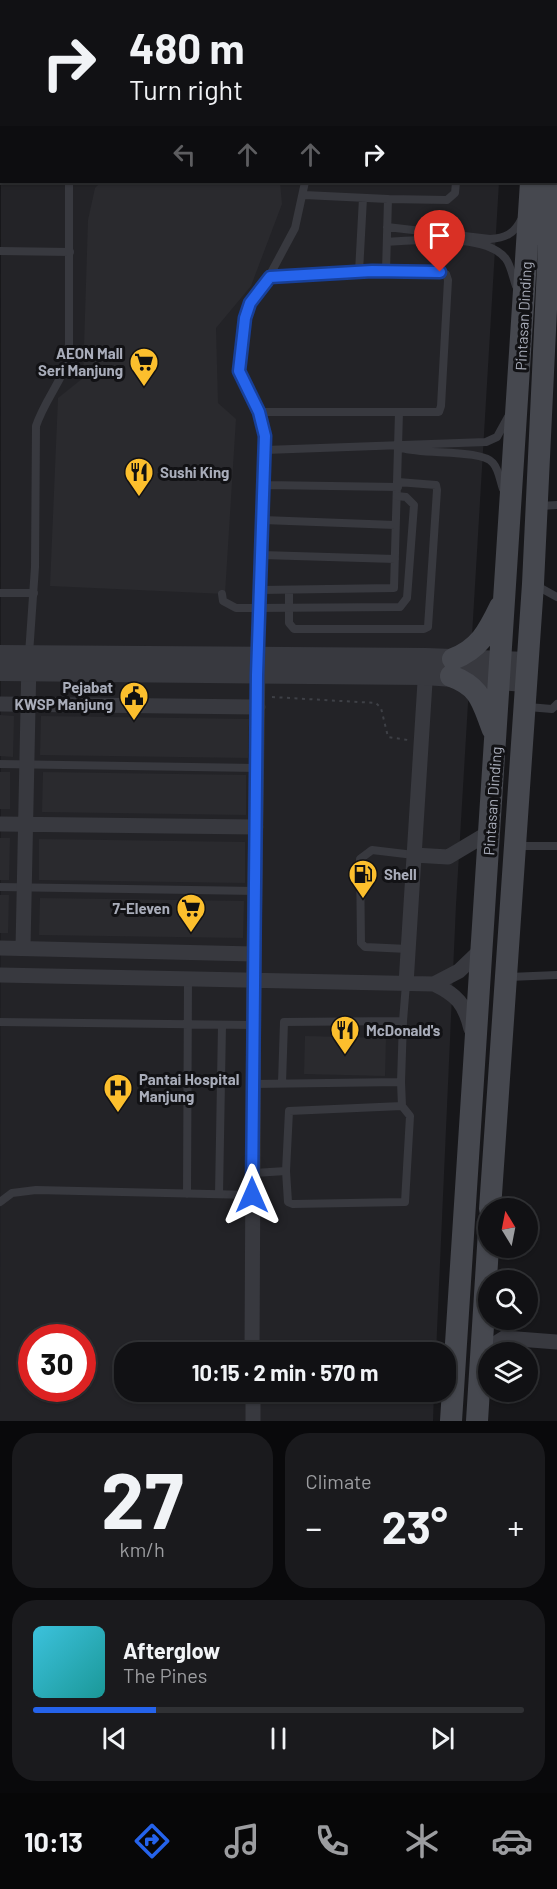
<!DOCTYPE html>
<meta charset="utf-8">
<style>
body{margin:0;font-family:Barlow,sans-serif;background:#1a1a1d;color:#f1f3f6;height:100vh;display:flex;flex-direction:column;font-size:22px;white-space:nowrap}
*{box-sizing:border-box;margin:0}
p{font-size:20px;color:#9c9da0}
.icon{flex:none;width:33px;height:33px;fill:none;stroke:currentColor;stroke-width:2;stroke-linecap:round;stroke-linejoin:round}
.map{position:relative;height:1421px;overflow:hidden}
.drawer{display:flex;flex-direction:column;gap:12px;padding:12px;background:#09090b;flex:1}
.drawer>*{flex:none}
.top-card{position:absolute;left:0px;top:0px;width:558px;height:183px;box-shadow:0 2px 4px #0004,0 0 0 2px #303134;background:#111114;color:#f1f3f6;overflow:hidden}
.needle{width:39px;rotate:350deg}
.fabs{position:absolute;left:478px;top:1198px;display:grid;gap:12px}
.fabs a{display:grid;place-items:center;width:60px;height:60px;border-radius:50%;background:#111114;box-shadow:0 2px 4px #0004,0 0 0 2px #303134;font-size:30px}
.speed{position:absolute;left:18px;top:1324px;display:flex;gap:12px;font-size:30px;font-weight:700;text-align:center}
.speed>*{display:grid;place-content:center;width:78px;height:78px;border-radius:50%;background:#111114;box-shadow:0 2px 4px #0004,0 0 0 2px #303134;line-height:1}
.speed .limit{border:9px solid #d22;background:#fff;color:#111}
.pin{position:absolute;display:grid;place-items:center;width:51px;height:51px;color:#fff;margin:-62px -26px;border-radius:50% 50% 50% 0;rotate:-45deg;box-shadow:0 0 6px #0007}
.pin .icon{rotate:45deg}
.me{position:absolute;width:66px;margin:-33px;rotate:0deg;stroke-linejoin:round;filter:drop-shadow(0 0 4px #0008)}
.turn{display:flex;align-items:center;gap:21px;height:126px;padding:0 30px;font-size:27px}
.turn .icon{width:78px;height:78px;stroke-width:2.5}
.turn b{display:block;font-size:42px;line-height:51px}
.lanes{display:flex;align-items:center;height:57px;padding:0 30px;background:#0003;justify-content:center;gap:30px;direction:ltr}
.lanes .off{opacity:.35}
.big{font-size:45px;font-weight:700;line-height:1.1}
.drawer .tile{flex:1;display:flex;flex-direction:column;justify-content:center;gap:9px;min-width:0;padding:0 21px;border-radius:24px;background:#1a1a1d}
.drawer .dial{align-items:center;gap:0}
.dial b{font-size:78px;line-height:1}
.song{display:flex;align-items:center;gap:18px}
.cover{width:72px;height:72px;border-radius:9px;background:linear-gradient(135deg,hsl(190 70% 55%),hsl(180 70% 35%))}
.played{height:6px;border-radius:3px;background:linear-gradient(90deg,#2563eb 25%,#303134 25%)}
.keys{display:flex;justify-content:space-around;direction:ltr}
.heat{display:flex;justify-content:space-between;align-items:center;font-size:33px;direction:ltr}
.drawer .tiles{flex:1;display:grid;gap:12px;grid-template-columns:1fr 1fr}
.tile:last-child{grid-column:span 2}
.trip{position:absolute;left:114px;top:1342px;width:342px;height:60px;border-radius:24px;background:#111114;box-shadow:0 2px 4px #0004,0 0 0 2px #303134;font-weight:700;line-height:60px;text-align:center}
.dock{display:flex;height:96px;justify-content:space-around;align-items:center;background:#070708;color:#9c9da0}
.dock .icon{width:42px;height:42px}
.dock .selected{color:#2563eb}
.dock b{font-size:27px;color:#f1f3f6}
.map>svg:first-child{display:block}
</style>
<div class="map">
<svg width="557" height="1421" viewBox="0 0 557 1421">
<rect width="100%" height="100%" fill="#17171a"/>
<path fill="#232327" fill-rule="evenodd" d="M100,0H510L99,2Z
M1,125L2,182H499L456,905L436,1353H124V1392H434L433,1421H0ZM32,1338H82V1389H32Z"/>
<path fill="#2a2a2e" d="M101,182H280L282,204L251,286L216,328L218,403L236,419L225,594L50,586L58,398L83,378L88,220L95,188Z
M0,715L14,716L13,757L0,756Z
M41,716L249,719L248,758L40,755Z
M0,772H10V809H0Z
M43,772L246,775V815L42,812Z
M0,838H10L9,880H0Z
M39,839L245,842V883L39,880Z
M0,895H9L8,933H0Z
M40,898L244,901L243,938L39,935Z
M305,1036L386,1038L385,1076L304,1074Z"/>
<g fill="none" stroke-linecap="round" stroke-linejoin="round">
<path stroke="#3e4046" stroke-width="2" stroke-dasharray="3 4.5" stroke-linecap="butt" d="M272,697L376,703L381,708L388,737L408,740"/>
<path stroke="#38393f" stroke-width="8" d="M124,0L126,2
M402,0L403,2
M101,2H103
M213,2L216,0
M408,2L410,0
M467,2L468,0
M556,165H557
M0,166L2,164
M304,195L388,199
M387,227L490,239C505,238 514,234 521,220
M387,242C416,240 487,233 506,259C511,266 513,278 516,286
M0,251L70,252
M359,272L363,198
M270,277L386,271
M259,412H439L441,406L448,280L446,274L440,272L386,271L388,199L447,200L455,193L456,182
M402,448C423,455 482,449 493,463C499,470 500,481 503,489
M265,450L486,442L497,437L508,417
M264,485L398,487
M540,506L557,505
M263,520L395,525
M262,555L395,559
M537,586L557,597
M261,590L394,588L399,412
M289,591V623L294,629H424L428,627L437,490L436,485L398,482
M0,593H34
M29,654L35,567L36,426C44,402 60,383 69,359V182
M258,657L265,436L259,412L239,371L241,340L250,303L265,284L295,228L305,182
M528,707L552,709L557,704
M0,764L257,768
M517,846H557
M0,887L256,891
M408,949L365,947L361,943L360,859L372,850L414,855
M509,977L557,975
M403,1021L406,984
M0,1022L253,1025
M401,1082L402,1106
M253,1084L401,1082L403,1021L284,1022L282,1083
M402,1106L410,1116L405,1202L293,1204L288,1202L286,1171L289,1111Z
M252,1173L286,1171
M187,1194L188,980
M219,1194L222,1025
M0,1202L12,1193L36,1190L252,1195"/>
<path stroke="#38393f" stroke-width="15" d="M0,704L258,707
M0,824L256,827
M414,855L448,857L490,832
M0,948L254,954L258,662
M23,948L29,660
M0,975L434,984L459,971L482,949
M406,984L426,666
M434,984C457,995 465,1004 471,1029
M482,1352L504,1338L557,1342
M252,1353L254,954
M253,1392V1421"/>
<path stroke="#38393f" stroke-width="20" d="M0,655L426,658L527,662
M0,671L425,675L525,682"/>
<path stroke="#46484f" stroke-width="22" d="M540,2V0
M556,99L557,90
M453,659C479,649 488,632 500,607
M451,676C481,687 482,702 493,730
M490,1209L533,584L552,182
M451,1421L531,182
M477,1421L489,1231"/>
<path stroke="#5c5e67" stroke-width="26" d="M44,2L45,0
M66,2L67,0
M0,56L2,54
M0,83L2,81"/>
<path stroke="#38393f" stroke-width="8" d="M222,594L223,601L236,608L400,607L407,598L414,505L406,497L397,496"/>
</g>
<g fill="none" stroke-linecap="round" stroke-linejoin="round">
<g stroke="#184099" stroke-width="15">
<path id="route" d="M252,1195L257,675L265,436L259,412L239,371L245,318L250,303L270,277L372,271L440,272"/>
</g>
<use href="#route" stroke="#2563eb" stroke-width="10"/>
</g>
<defs>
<g id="supermarket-pin" transform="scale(1.5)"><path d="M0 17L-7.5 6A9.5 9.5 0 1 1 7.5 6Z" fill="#fcbf2d" stroke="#121215"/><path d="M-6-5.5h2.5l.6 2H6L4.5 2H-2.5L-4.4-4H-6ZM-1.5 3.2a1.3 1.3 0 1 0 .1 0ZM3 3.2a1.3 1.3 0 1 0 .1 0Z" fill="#111"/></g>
<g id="restaurant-pin" transform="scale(1.5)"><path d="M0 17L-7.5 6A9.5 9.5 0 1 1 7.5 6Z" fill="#fcbf2d" stroke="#121215"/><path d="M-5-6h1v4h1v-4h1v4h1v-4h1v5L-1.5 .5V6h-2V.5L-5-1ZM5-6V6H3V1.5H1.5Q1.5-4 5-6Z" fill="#111"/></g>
<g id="civic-pin" transform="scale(1.5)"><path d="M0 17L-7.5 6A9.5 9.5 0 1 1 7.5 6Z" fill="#fcbf2d" stroke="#121215"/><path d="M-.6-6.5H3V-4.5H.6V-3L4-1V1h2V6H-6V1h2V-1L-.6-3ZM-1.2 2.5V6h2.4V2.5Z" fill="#111"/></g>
<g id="fuel-pin" transform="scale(1.5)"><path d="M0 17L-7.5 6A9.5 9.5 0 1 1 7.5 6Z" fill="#fcbf2d" stroke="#121215"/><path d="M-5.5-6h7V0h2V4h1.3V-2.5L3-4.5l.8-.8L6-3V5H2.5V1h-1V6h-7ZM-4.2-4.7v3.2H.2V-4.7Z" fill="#111"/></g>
<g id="hospital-pin" transform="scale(1.5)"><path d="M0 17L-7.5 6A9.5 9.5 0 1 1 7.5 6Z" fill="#fcbf2d" stroke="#121215"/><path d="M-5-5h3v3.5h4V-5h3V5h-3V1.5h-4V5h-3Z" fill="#111"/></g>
</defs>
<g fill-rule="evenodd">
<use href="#supermarket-pin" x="144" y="362"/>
<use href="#restaurant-pin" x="139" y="472"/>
<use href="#civic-pin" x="134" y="696"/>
<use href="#fuel-pin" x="363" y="874"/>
<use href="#supermarket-pin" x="191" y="908"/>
<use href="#restaurant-pin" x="345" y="1030"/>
<use href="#hospital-pin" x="118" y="1088"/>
</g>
<g text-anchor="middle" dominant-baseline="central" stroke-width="6" stroke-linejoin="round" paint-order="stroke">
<g font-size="15" fill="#a9adba" stroke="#121215">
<text transform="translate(523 316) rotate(-87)">Pintasan Dinding</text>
<text transform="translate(492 801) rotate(-86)">Pintasan Dinding</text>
</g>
<g font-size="15" font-weight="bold" fill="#a9adba" stroke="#121215" text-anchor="start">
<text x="123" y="353" text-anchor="end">AEON Mall<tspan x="123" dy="17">Seri Manjung</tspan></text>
<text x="160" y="472">Sushi King</text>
<text x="113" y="687" text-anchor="end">Pejabat<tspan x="113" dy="17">KWSP Manjung</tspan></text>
<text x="384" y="874">Shell</text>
<text x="170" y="908" text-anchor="end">7-Eleven</text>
<text x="366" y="1030">McDonald's</text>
<text x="139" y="1079">Pantai Hospital<tspan x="139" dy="17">Manjung</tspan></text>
</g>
</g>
</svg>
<div class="fabs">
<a><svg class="needle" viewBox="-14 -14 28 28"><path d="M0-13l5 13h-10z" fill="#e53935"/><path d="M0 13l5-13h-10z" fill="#9c9da0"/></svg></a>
<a><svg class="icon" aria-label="search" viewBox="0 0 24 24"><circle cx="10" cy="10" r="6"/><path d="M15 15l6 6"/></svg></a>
<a><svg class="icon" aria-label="layers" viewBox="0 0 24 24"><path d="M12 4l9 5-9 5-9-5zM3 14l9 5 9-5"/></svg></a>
</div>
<div class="speed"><div class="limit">30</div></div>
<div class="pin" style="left:440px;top:272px;background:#d93025"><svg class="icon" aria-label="arrive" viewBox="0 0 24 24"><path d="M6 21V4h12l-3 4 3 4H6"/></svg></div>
<svg class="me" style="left:252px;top:1195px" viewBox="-20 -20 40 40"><path d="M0-17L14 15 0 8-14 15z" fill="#2563eb" stroke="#fff" stroke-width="4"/></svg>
<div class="trip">10:15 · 2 min · 570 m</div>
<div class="top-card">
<div class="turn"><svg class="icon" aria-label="right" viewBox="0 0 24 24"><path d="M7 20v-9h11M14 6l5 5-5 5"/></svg><div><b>480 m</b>Turn right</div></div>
<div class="lanes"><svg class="icon off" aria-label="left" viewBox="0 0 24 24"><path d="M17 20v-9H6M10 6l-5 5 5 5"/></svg><svg class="icon off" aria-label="ahead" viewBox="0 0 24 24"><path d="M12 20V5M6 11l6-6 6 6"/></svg><svg class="icon off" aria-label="ahead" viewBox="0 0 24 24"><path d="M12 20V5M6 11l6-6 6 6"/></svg><svg class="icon" aria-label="right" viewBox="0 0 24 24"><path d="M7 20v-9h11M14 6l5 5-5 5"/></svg></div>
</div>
</div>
<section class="drawer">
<div class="tiles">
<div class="tile dial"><b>27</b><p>km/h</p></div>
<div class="tile"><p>Climate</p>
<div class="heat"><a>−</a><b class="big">23°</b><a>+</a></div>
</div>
<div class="tile">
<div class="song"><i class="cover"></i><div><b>Afterglow</b><p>The Pines</p></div></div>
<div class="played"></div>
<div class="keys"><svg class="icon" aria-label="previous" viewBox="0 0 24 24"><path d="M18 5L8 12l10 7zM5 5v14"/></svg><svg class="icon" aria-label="pause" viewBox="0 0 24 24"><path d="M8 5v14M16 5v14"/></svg><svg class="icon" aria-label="next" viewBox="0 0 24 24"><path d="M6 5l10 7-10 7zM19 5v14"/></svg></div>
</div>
</div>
</section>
<nav class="dock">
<b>10:13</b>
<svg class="icon selected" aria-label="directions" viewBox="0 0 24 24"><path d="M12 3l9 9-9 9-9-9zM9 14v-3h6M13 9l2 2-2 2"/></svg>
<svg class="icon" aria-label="music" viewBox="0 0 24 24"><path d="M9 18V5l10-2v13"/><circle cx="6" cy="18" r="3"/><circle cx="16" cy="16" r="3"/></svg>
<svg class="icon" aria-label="phone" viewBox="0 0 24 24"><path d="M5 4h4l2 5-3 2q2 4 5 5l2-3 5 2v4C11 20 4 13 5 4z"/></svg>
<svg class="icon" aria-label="climate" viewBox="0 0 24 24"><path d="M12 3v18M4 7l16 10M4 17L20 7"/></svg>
<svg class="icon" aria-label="car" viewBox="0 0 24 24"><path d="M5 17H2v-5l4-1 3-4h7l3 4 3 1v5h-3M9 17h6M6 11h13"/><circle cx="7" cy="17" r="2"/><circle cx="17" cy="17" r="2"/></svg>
</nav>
